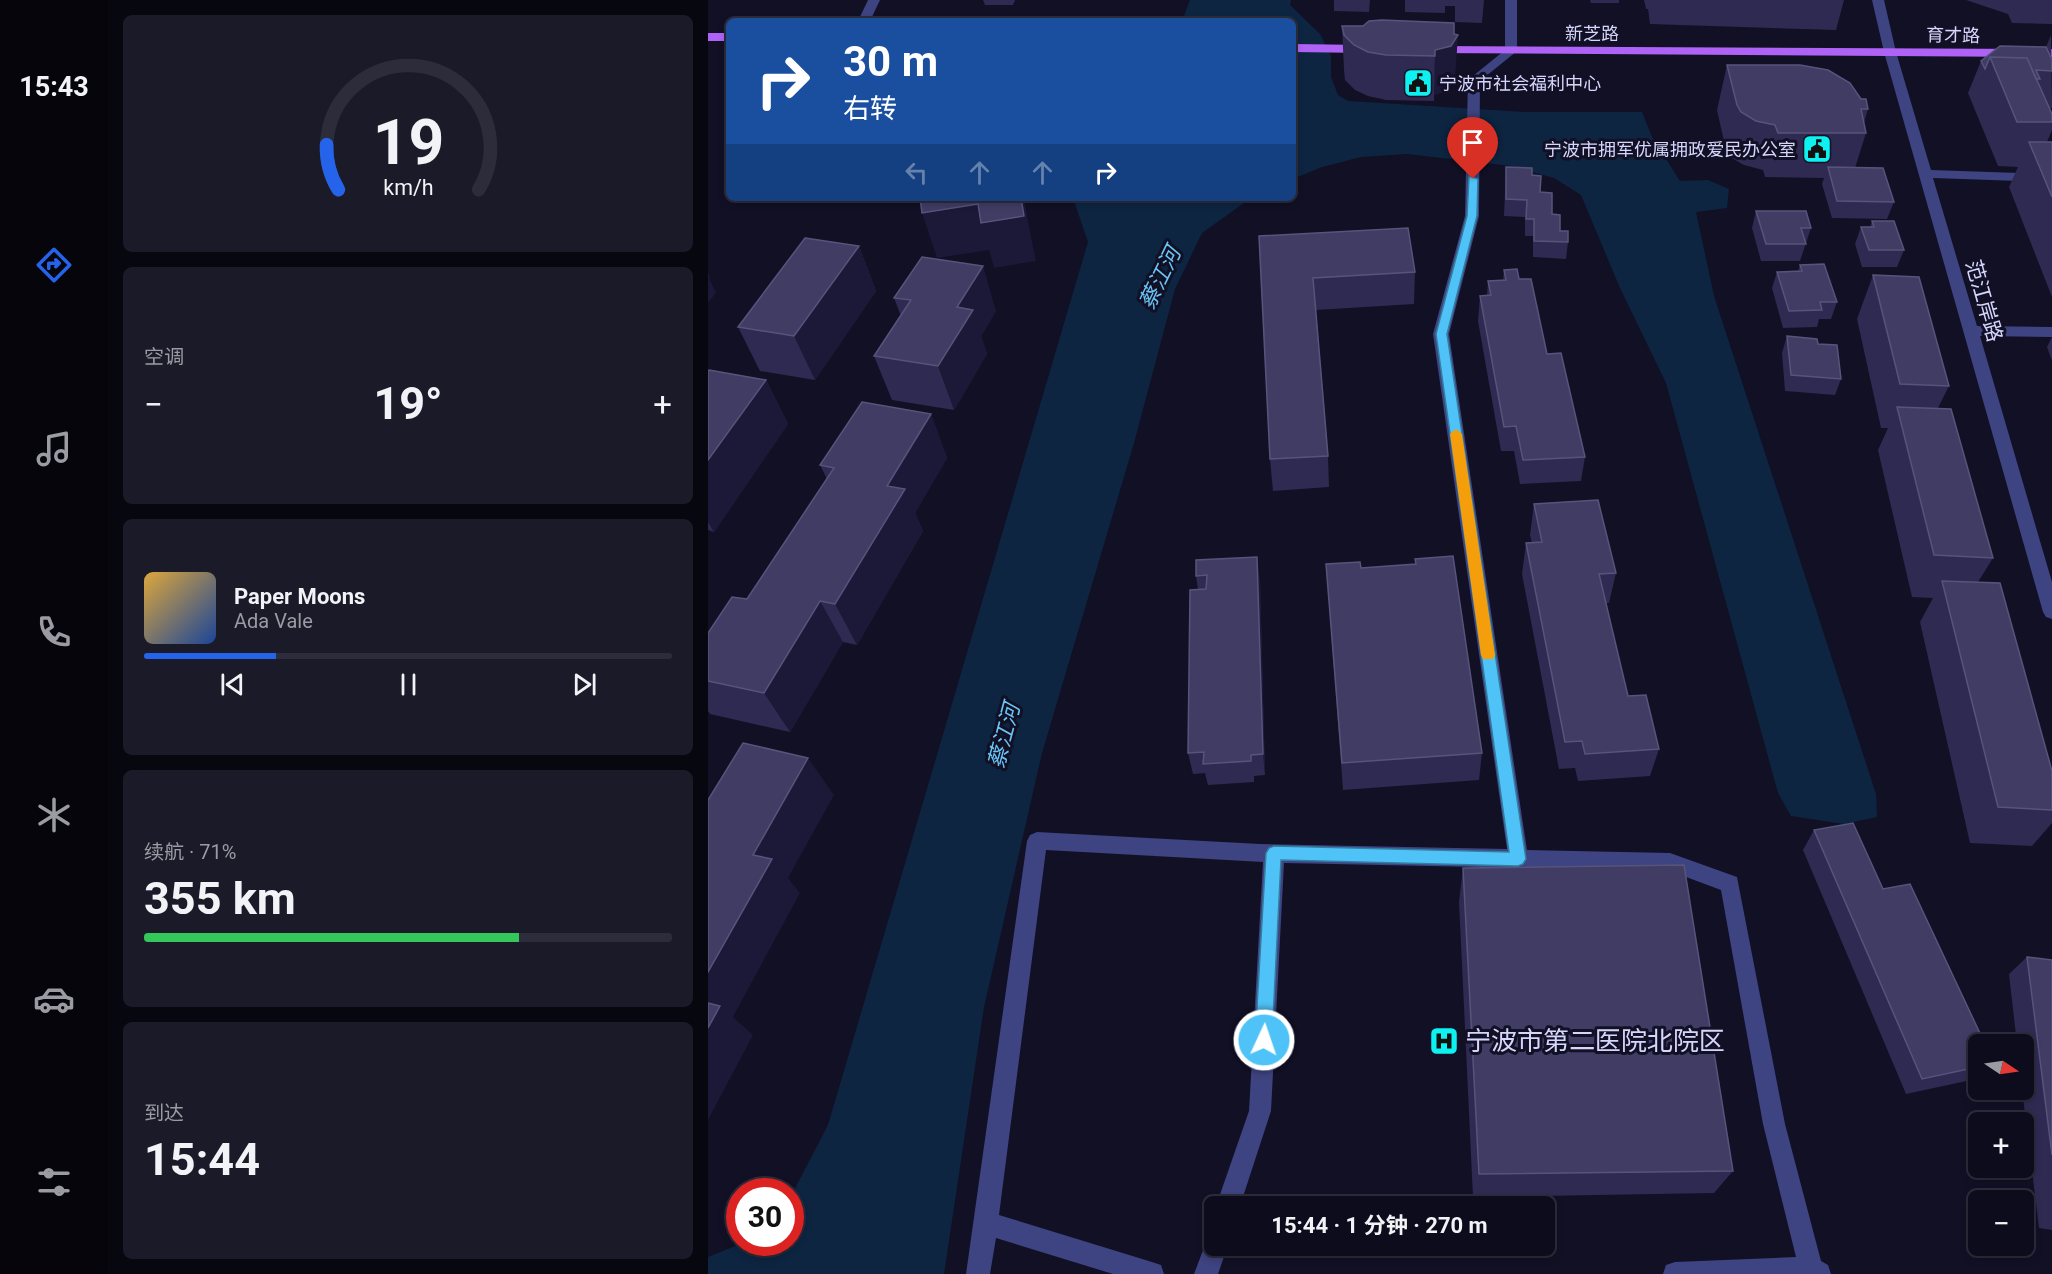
<!DOCTYPE html>
<html lang="zh">
<meta charset="utf-8">
<style>
body{margin:0;font-family:Roboto,"Noto Sans SC",sans-serif;background:#1b1a29;color:#f1f3f6;height:100vh;display:flex;flex-direction:column;font-size:22px;white-space:nowrap}
*{box-sizing:border-box;margin:0}
p{font-size:20px;color:#9a9ba3}
.icon{flex:none;width:33px;height:33px;fill:none;stroke:currentColor;stroke-width:2;stroke-linecap:round;stroke-linejoin:round}
.map{position:relative;flex:1;overflow:hidden}
.sheet{display:flex;flex-direction:column;gap:15px;padding:15px;background:#07070f;width:600px}
.sheet>*{flex:none}
.hud{position:absolute;left:18px;top:18px;width:570px;height:183px;border-radius:9px;box-shadow:0 3px 9px #0003,0 0 0 2px #2d2c3b;background:#1a4fa0;color:#fff;overflow:hidden}
.needle{width:39px;rotate:103deg}
.fabs{position:absolute;left:1260px;top:1034px;display:grid;gap:12px}
.fabs a{display:grid;place-items:center;width:66px;height:66px;border-radius:9px;background:#0d0c1c;box-shadow:0 3px 9px #0003,0 0 0 2px #2d2c3b;font-size:30px}
.speed{position:absolute;left:18px;top:1178px;display:flex;gap:12px;font-size:30px;font-weight:700;text-align:center}
.speed>*{display:grid;place-content:center;width:78px;height:78px;border-radius:50%;background:#0d0c1c;box-shadow:0 3px 9px #0003,0 0 0 2px #2d2c3b;line-height:1}
.speed .limit{border:9px solid #d22;background:#fff;color:#111}
.pin{position:absolute;display:grid;place-items:center;width:51px;height:51px;color:#fff;margin:-62px -26px;border-radius:50% 50% 50% 0;rotate:-45deg;box-shadow:0 0 6px #0007}
.pin .icon{rotate:45deg}
.me{position:absolute;width:66px;margin:-33px;rotate:3deg;stroke-linejoin:round;filter:drop-shadow(0 0 4px #0008)}
.turn{display:flex;align-items:center;gap:21px;height:126px;padding:0 18px;font-size:27px}
.turn .icon{width:78px;height:78px;stroke-width:2.5}
.turn b{display:block;font-size:42px;line-height:51px}
.lanes{display:flex;align-items:center;height:57px;padding:0 18px;background:#0003;justify-content:center;gap:30px;direction:ltr}
.lanes .off{opacity:.35}
.big{font-size:45px;font-weight:700;line-height:1.1}
.sheet .tile{flex:1;display:flex;flex-direction:column;justify-content:center;gap:9px;min-width:0;padding:0 21px;border-radius:9px;background:#1b1a29}
.sheet .dial{align-items:center;gap:0}
.dial svg{height:156px;overflow:visible;fill:none;stroke:#2d2c3b;stroke-width:7;stroke-linecap:round;text-anchor:middle}
.dial text{fill:#f1f3f6;stroke:none}
.song{display:flex;align-items:center;gap:18px}
.cover{width:72px;height:72px;border-radius:9px;background:linear-gradient(135deg,hsl(40 70% 55%),hsl(220 70% 35%))}
.played{height:6px;border-radius:3px;background:linear-gradient(90deg,#2563eb 25%,#2d2c3b 25%)}
.keys{display:flex;justify-content:space-around;direction:ltr}
.heat{display:flex;justify-content:space-between;align-items:center;font-size:33px;direction:ltr}
.charge{height:9px;border-radius:4px;background:linear-gradient(90deg,#34c759 71%,#2d2c3b 0)}
.trip{position:absolute;left:496px;top:1196px;width:351px;height:60px;border-radius:9px;background:#0d0c1c;box-shadow:0 3px 9px #0003,0 0 0 2px #2d2c3b;font-weight:700;line-height:60px;text-align:center}
main{display:flex;flex:1;min-height:0}
.tabs{display:flex;flex-direction:column;width:108px;justify-content:space-around;align-items:center;background:#05050b;color:#9a9ba3}
.tabs .icon{width:42px;height:42px}
.tabs .on{color:#2563eb}
.tabs b{font-size:27px;color:#f1f3f6}
.map>svg:first-child{display:block}
</style>
<main>
<nav class="tabs">
<b>15:43</b>
<svg class="icon on" aria-label="directions" viewBox="0 0 24 24"><path d="M12 3l9 9-9 9-9-9zM9 14v-3h6M13 9l2 2-2 2"/></svg>
<svg class="icon" aria-label="music" viewBox="0 0 24 24"><path d="M9 18V5l10-2v13"/><circle cx="6" cy="18" r="3"/><circle cx="16" cy="16" r="3"/></svg>
<svg class="icon" aria-label="phone" viewBox="0 0 24 24"><path d="M5 4h4l2 5-3 2q2 4 5 5l2-3 5 2v4C11 20 4 13 5 4z"/></svg>
<svg class="icon" aria-label="climate" viewBox="0 0 24 24"><path d="M12 3v18M4 7l16 10M4 17L20 7"/></svg>
<svg class="icon" aria-label="car" viewBox="0 0 24 24"><path d="M5 17H2v-5l4-1 3-4h7l3 4 3 1v5h-3M9 17h6M6 11h13"/><circle cx="7" cy="17" r="2"/><circle cx="17" cy="17" r="2"/></svg>
<svg class="icon" aria-label="filters" viewBox="0 0 24 24"><path d="M4 7h16M4 17h16"/><circle cx="9" cy="7" r="2"/><circle cx="15" cy="17" r="2"/></svg>
</nav>
<section class="sheet">
<div class="tile dial"><svg viewBox="0 0 100 80">
<path d="M14 69A42 42 0 1 1 86 69"/>
<path d="M14 69A42 42 0 0 1 8 46" stroke="#2563eb"/>
<text x="50" y="56" font-size="32" font-weight="700">19</text>
<text x="50" y="72" font-size="11">km/h</text>
</svg></div>
<div class="tile"><p>空调</p>
<div class="heat"><a>−</a><b class="big">19°</b><a>+</a></div>
</div>
<div class="tile">
<div class="song"><i class="cover"></i><div><b>Paper Moons</b><p>Ada Vale</p></div></div>
<div class="played"></div>
<div class="keys"><svg class="icon" aria-label="previous" viewBox="0 0 24 24"><path d="M18 5L8 12l10 7zM5 5v14"/></svg><svg class="icon" aria-label="pause" viewBox="0 0 24 24"><path d="M8 5v14M16 5v14"/></svg><svg class="icon" aria-label="next" viewBox="0 0 24 24"><path d="M6 5l10 7-10 7zM19 5v14"/></svg></div>
</div>
<div class="tile"><p>续航 · 71%</p><b class="big">355 km</b><div class="charge"></div></div>
<div class="tile"><p>到达</p><b class="big">15:44</b></div>
</section>
<div class="map">
<svg width="1344" height="1274" viewBox="0 0 1344 1274">
<rect width="100%" height="100%" fill="#111025"/>
<path fill="#0d2541" d="M482,0H583L582,5L612,34L623,56V77L630,95L640,101L817,112H934L944,137L972,181L1000,180L1021,189L1019,208L988,212L1006,296L1168,794L1169,817L1136,824L1083,816L1070,793L958,383L912,288L873,195L846,178L803,166L699,154L653,157L614,167L585,179V21H474Z
M365,198H543L494,233L467,289L426,443L334,753L276,1007L236,1274H0V1257L37,1242H82L83,1196L120,1125L380,242Z"/>
<g fill="none" stroke-linecap="round" stroke-linejoin="round">
<path fill="#3e4381" fill-rule="evenodd" d="M160,0H172L162,21H150Z
M797,0H809V51L772,81L771,216L741,334L819,850L962,853L1029,877L1077,1124L1113,1261L1120,1265L1123,1274H955L958,1265L967,1262L1088,1257L1055,1124L1013,890L962,871L576,863L563,1111L532,1206H508L541,1111L555,862L338,850L291,1215L444,1262L453,1265L456,1274H405L288,1238L282,1274H258L319,841L322,835L329,832L552,844L799,849L725,334L757,216L760,80L797,50Z
M1164,0H1176L1188,52L1223,170L1344,174V182L1225,178L1269,326L1344,327V337L1272,336L1344,582V619L1338,617L1335,612L1176,52Z
M507,1233V1245H520L510,1274H486L500,1237Z"/>
<path fill="#af63f6" fill-rule="evenodd" d="M0,33H21V41H0Z
M585,44L658,45L664,49L658,53L585,52Z
M725,46L1344,49V57L721,53V47Z"/>
</g>
<path fill="#2e2a52" d="M275,0H307L305,5H277Z
M626,0H662L661,12L626,11Z
M697,0H776L774,23L747,22V6H737V13L697,12Z
M882,0H911V3H883Z
M936,0H1136L1128,30L942,24L940,9H938Z
M1258,0H1344V24L1304,23L1300,14Z
M746,23L747,79L741,90L726,95V101L678,100L660,96L647,90L637,80L636,70L634,26Z
M1343,35L1344,108H1341L1344,114V130L1339,142H1344V297L1301,187L1310,167L1290,166L1260,93L1273,61L1292,46L1338,47Z
M1019,65L1160,109L1156,123L1158,133L1147,168L1186,202L1179,219L1124,218L1114,184L1116,178L1057,177L1055,170L1036,165L1022,157L1018,150L1009,110Z
M798,167L824,175L852,231L860,242L858,259L825,257V236H817V217L796,216Z
M1048,211L1103,228L1092,261H1053L1044,228Z
M1164,221L1196,250L1189,267H1154L1147,244L1153,227H1162Z
M551,236L707,272L706,304L608,310L620,456L621,487L565,491L562,459Z
M151,246L168,291L107,380L52,371L30,327Z
M1092,265L1129,302L1123,319H1111L1109,327L1075,328L1064,288L1069,272L1090,271Z
M796,270L811,279L877,457L873,481L812,484L806,451H793L770,321L772,296L779,295L780,281L795,280Z
M1165,275L1241,386L1230,408L1285,558L1270,582L1344,771V823L1324,846L1262,843L1212,622L1225,598L1204,597L1170,450L1180,428H1173L1149,319Z
M186,298L288,311L273,336L279,354L246,410L184,400L166,356L193,316Z
M1079,336L1110,344L1133,379L1127,395L1077,391L1074,353Z
M1344,337V361L1339,347Z
M0,372L58,380L80,424L6,532L0,530Z
M223,414L239,458L207,513L215,531L149,645L135,642L82,732L2,714L0,711V633L39,599L119,479L112,465Z
M826,504L908,573L901,603H898L920,696L951,749L942,776L870,781L867,768L851,769L814,574L818,543H824L822,535Z
M707,559L774,753L771,780L635,790L618,564L653,568L707,564Z
M488,560L552,580L557,775L546,776V782L500,785L497,773L485,774L480,753L490,589L488,576Z
M1106,830L1175,889L1270,1044V1077L1268,1079L1198,1094L1095,850Z
M755,868L1025,1171L1006,1193L765,1197L751,902Z
M1319,957L1344,960V1230L1331,1228L1314,1089H1316V1044H1309L1301,974Z"/>
<path fill="#1b1838" d="M750,35L747,79L741,90L726,95L727,50Z
M297,198H316L320,222L328,261L286,268L281,250L229,258L214,213Z
M151,246L168,291L107,380L86,336Z
M275,266L288,311L273,336L279,354L246,410L230,366L249,307Z
M0,273L2,277L1,278L8,293L0,303Z
M58,380L80,424L6,532L0,522V460Z
M223,414L239,458L207,513L215,531L149,645L127,604L179,486Z
M549,557L552,580L557,775L555,754Z
M112,601L135,642L82,732L56,693Z
M100,758L126,795L80,878L92,893L25,1017L45,1035L0,1120V972L45,855Z"/>
<path fill="#403c64" stroke="#57547c" stroke-width="1.5" d="M674,20L746,23V34L750,35L743,46L727,50V56L678,55L660,52L646,45L636,35L634,26H655L661,21Z
M1292,46L1338,47L1344,60V71L1328,70L1332,79H1328L1319,58L1282,57L1277,69L1273,61Z
M1282,57L1319,58L1344,114V122H1309Z
M1019,65H1092L1120,70L1142,83L1153,99H1158L1160,109H1153L1158,133H1070L1067,125L1048,121L1033,112L1029,105Z
M1321,142H1344V197Z
M798,167L824,168V175L833,176L832,192L844,193V214L852,215V231H860V242L826,241V219H818L819,200L798,199Z
M1120,167L1175,168L1186,202L1129,201Z
M212,198H313L316,216L273,223L270,204L214,213Z
M1048,211H1098L1103,228H1093L1098,244H1058Z
M1164,221H1186L1196,250H1161L1153,227H1166Z
M700,228L707,272L605,278L620,456L562,459L551,236Z
M97,238L151,246L86,336L30,327Z
M214,257L275,266L249,307L265,310L230,366L166,356L203,300L186,298Z
M1116,264L1129,302H1112L1114,310L1081,311L1069,272L1094,271L1092,265Z
M809,269L811,279H823L839,354L853,353L877,457L815,460L808,426L796,427L772,296L783,295L780,281L798,280L796,270Z
M1165,275L1211,277L1241,386L1192,384Z
M1079,336L1109,339L1110,344L1129,345L1133,379L1083,375Z
M1,370L58,380L0,460V372Z
M154,402L223,414L179,486L197,489L127,604L112,601L56,693L0,681V633L24,597L39,599L126,468L112,465Z
M1189,407L1243,409L1285,558L1226,555Z
M890,500L908,573L891,574L920,696L938,695L951,749L877,754L874,741L857,742L818,543L834,542L826,504Z
M745,556L774,753L634,763L618,564L652,562L653,568L708,564L707,559Z
M549,557L555,754L543,755V761L495,764L496,752L480,753L482,590L498,589L499,575L488,576V560Z
M1234,581L1292,583L1344,771V810L1290,807Z
M35,743L100,758L45,855L64,859L0,972V800Z
M1145,823L1175,889L1202,884L1277,1044H1270V1067L1214,1079L1106,830Z
M976,865L1025,1171L771,1174L755,868Z
M1319,957L1344,960V1155Z
M0,1003L12,1006L0,1028Z"/>
<path fill="#4fc3f7" stroke="#337fa1" stroke-width="1.5" d="M761,176L770,179L769,216L739,334L818,859L815,864L810,866L573,860L564,1040L561,1046L556,1049L550,1046L547,1040L558,853L561,848L566,846L801,852L728,334L759,216Z"/>
<path fill="#f59e0b" d="M748,429L754,434L787,655L785,659H775L773,655L742,434Z"/>
<defs>
<g id="civic-square" transform="scale(1.5)"><rect x="-9" y="-9" width="18" height="18" rx="4" fill="#0df2f0" stroke="#111025"/><path d="M-.6-6.5H3V-4.5H.6V-3L4-1V1h2V6H-6V1h2V-1L-.6-3ZM-1.2 2.5V6h2.4V2.5Z" fill="#111"/></g>
<g id="hospital-square" transform="scale(1.5)"><rect x="-9" y="-9" width="18" height="18" rx="4" fill="#0df2f0" stroke="#111025"/><path d="M-5-5h3v3.5h4V-5h3V5h-3V1.5h-4V5h-3Z" fill="#111"/></g>
</defs>
<g fill-rule="evenodd">
<use href="#civic-square" x="710" y="83"/>
<use href="#civic-square" x="1109" y="149"/>
<use href="#hospital-square" x="736" y="1041"/>
</g>
<g text-anchor="middle" dominant-baseline="central" stroke-width="6" stroke-linejoin="round" paint-order="stroke">
<g font-size="18" fill="#d6d6fd" stroke="#111025">
<text x="884" y="33">新芝路</text>
<text transform="translate(1245 35) rotate(1)">育才路</text>
</g>
<g font-size="18" fill="#d6d6fd" stroke="#111025" text-anchor="start">
<text x="731" y="83">宁波市社会福利中心</text>
<text x="1088" y="149" text-anchor="end">宁波市拥军优属拥政爱民办公室</text>
</g>
<g font-size="21" fill="#d6d6fd" stroke="#111025">
<text transform="translate(1276 301) rotate(74)">范江岸路</text>
</g>
<g font-size="22" font-style="italic" fill="#6ac5f7" stroke="#111025">
<text transform="translate(452 278) rotate(-64)">蔡江河</text>
<text transform="translate(296 736) rotate(-75)">蔡江河</text>
</g>
<g font-size="26" fill="#d6d6fd" stroke="#111025" text-anchor="start">
<text x="757" y="1041">宁波市第二医院北院区</text>
</g>
</g>
</svg>
<div class="fabs">
<a><svg class="needle" viewBox="-14 -14 28 28"><path d="M0-13l5 13h-10z" fill="#e53935"/><path d="M0 13l5-13h-10z" fill="#9a9ba3"/></svg></a>
<a>+</a>
<a>−</a>
</div>
<div class="speed"><div class="limit">30</div></div>
<div class="pin" style="left:765px;top:179px;background:#d93025"><svg class="icon" aria-label="arrive" viewBox="0 0 24 24"><path d="M6 21V4h12l-3 4 3 4H6"/></svg></div>
<svg class="me" style="left:556px;top:1040px" viewBox="-20 -20 40 40"><circle r="17" fill="#4fc3f7" stroke="#fff" stroke-width="3"/><path d="M0-11L8 9 0 5-8 9z" fill="#fff"/></svg>
<div class="trip">15:44 · 1 分钟 · 270 m</div>
<div class="hud">
<div class="turn"><svg class="icon" aria-label="right" viewBox="0 0 24 24"><path d="M7 20v-9h11M14 6l5 5-5 5"/></svg><div><b>30 m</b>右转</div></div>
<div class="lanes"><svg class="icon off" aria-label="left" viewBox="0 0 24 24"><path d="M17 20v-9H6M10 6l-5 5 5 5"/></svg><svg class="icon off" aria-label="ahead" viewBox="0 0 24 24"><path d="M12 20V5M6 11l6-6 6 6"/></svg><svg class="icon off" aria-label="ahead" viewBox="0 0 24 24"><path d="M12 20V5M6 11l6-6 6 6"/></svg><svg class="icon" aria-label="right" viewBox="0 0 24 24"><path d="M7 20v-9h11M14 6l5 5-5 5"/></svg></div>
</div>
</div>
</main>
